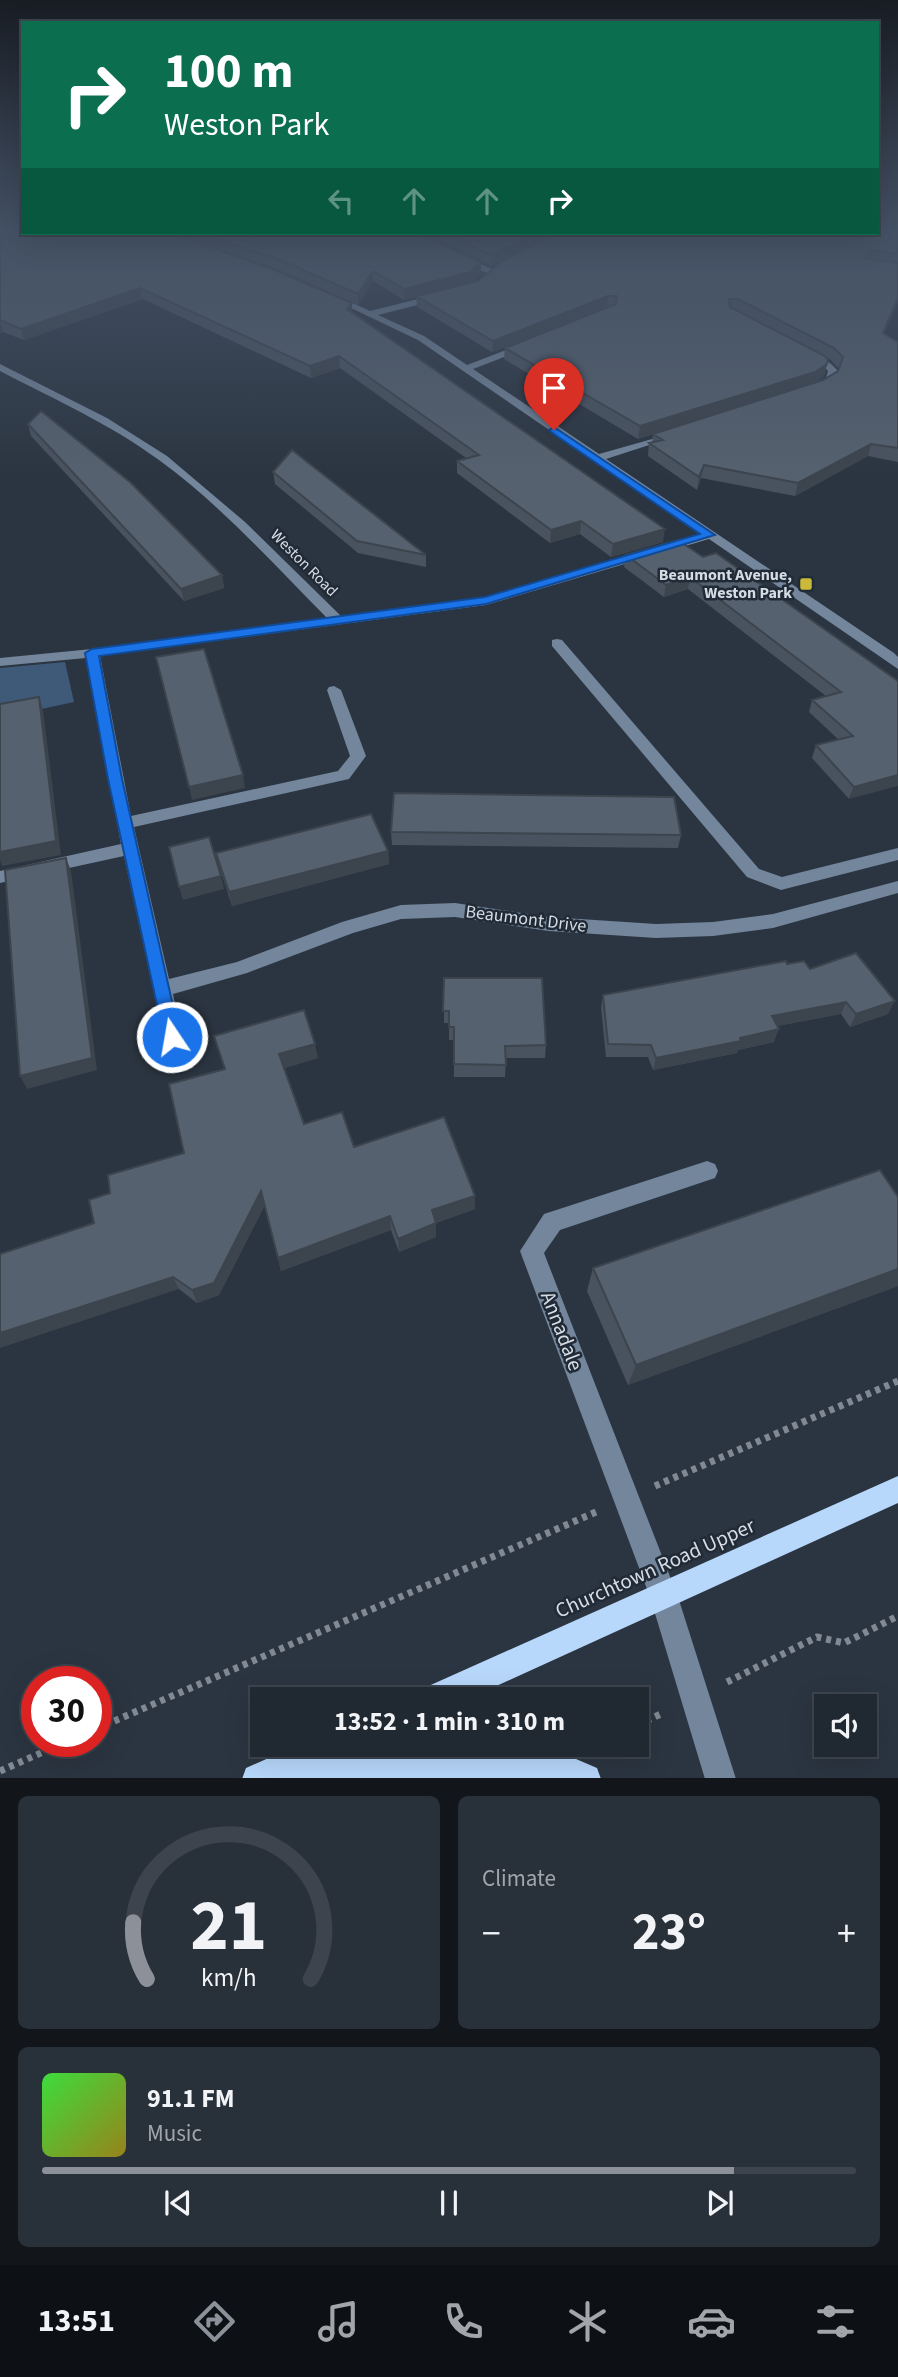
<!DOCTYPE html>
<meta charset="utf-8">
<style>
body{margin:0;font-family:"Source Sans 3",sans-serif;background:#283039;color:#f1f3f6;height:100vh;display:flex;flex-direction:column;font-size:26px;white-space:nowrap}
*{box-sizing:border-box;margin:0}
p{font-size:23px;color:#a2a6ab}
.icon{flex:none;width:38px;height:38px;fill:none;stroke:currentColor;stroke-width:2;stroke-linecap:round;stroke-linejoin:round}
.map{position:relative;height:1778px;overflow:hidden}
.details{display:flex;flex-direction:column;gap:18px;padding:18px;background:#12161b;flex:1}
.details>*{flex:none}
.guide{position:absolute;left:21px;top:21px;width:858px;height:214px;border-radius:0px;box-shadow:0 7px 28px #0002,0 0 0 2px #3d444d;background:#0b6e4f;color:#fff;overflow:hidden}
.controls{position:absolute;left:814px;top:1694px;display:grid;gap:14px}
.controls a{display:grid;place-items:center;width:63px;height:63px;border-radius:0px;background:#202831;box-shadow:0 7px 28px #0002,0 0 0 2px #3d444d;font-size:35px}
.speed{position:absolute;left:21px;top:1666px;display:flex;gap:14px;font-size:35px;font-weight:700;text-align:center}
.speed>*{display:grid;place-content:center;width:91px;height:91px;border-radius:50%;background:#202831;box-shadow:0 7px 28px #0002,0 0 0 2px #3d444d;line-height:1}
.speed .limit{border:10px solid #d22;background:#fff;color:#111}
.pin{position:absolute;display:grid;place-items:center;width:60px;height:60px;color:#fff;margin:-72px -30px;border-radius:50% 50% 50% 0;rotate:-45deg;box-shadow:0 0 7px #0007}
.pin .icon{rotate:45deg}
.me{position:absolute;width:77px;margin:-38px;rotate:348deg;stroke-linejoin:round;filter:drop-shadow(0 0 5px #0008)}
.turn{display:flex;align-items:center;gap:24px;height:147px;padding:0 28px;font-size:32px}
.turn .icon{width:91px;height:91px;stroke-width:2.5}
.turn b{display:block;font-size:49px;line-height:60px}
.lanes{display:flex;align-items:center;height:66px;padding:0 28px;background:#0003;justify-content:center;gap:35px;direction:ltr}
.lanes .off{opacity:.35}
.big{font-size:52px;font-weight:700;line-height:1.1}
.details .card{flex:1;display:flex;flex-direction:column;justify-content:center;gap:10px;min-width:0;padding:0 24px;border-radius:10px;background:#283039}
.details .dial{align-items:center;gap:0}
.dial svg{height:182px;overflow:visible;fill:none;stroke:#3d444d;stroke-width:7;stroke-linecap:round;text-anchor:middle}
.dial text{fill:#f1f3f6;stroke:none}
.song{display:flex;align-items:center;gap:21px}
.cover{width:84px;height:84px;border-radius:10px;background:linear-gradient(135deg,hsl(120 70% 55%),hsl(50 70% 35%))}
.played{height:7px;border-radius:4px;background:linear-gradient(90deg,#8c9099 85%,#3d444d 85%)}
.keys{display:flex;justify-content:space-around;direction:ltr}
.heat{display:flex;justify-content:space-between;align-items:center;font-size:38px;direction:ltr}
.details .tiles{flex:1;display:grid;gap:18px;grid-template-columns:1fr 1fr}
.card:last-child{grid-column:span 2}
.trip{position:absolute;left:250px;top:1687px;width:399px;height:70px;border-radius:0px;background:#202831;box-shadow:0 7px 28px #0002,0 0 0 2px #3d444d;font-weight:700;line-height:70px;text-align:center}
.tabs{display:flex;height:112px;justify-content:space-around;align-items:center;background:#0d1014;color:#a2a6ab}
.tabs .icon{width:49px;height:49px}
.tabs .active{color:#8c9099}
.tabs b{font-size:32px;color:#f1f3f6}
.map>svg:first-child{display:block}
</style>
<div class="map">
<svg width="898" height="1779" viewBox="0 0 898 1779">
<rect width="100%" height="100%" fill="#2b3541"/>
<path fill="#3e5a78" d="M65,662L74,702L0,718V668Z"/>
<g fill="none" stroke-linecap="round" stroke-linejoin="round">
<path stroke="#818993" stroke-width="7" stroke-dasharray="5 5" stroke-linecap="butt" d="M655,1486L898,1381
M727,1682L817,1637L844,1643L898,1616
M637,1725L663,1713
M96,1729L596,1512
M0,1771L68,1741"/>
<path fill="#73869c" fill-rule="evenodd" d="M460,256L495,270L496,272L489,274L457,260Z
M438,294L441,299L378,315L424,336L467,365L524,343H530V347L473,369L599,454L677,432V436L606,459L894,653L898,657V669L709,539L486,605L100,656L131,816L338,771L350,756L327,690L329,687L334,686L341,690L366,756L349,779L134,827L169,979L237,962L342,922L401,905L455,903L549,917L656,924L713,922L773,914L898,881V893L773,928L713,936L656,938L549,931L455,917L401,919L353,933L247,973L173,994L182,1037L179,1043L172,1045L165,1043L124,856L0,883V871L121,844L86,658L0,666V658L92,649L327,618C273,564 221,505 159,460C110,424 54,399 0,371V364L107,418L167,456L245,522L341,616L485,597L701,534L418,340L328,297L335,295L370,311Z
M802,351C815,351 830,361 838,371C834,382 825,391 813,390V386L826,378L828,371L824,366L802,355Z
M557,639L562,640L759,869L782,877L898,848V860L781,890L747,877L552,646V640Z
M707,1161L715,1164L718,1171L715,1178L560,1230L544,1253L678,1597L736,1779H705L650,1597L520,1251L544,1214Z"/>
<path fill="#b7d7fb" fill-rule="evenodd" d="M898,1476V1503L468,1699H420L424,1688Z
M298,1745H348L345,1752L555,1750L597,1768L601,1779H242L246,1768Z"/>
</g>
<path fill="#49535f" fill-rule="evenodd" d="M0,228L352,303V313L663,542L611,557L580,534L550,543L457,473V461L466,458L340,368L311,378L143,299L24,340L3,332L0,333Z
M898,228V302L884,334L898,342V462L868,456L795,496L701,478L697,490L648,456L649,443H652L653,434L638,439L504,359L505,348L610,307H607L492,352L417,307L416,297L404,300L373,281L358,305L279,270L169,233H414L481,273L470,283L478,281L556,233H877ZM735,310H736L806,347ZM826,357L831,360L839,369L838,371L823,380L812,384L824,376L828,360Z
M416,233H555L491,265L435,238Z
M28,424L222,575L224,588L184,601L31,436Z
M273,472L426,555V567L358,553L275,484Z
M626,555L703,557L898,681L849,799L812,758L816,745L839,740L809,712L812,700L826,696L688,589L664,597L624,567Z
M391,832L681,835L678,848L392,845Z
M388,851L389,864L232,906L219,866L216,853Z
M787,964L810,969L888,1014L850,1027L841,1014L777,1026L774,1042L738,1050L737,1053L653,1070L648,1057H606L601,1008L603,995Z
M444,978L546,1045L545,1058H506L505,1077H454V1040H449V1023H444Z
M318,1058L284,1068L304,1124L354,1147L475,1209L436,1223V1237L399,1252L391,1230L281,1271L265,1205L219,1295L197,1303L94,1223L110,1193L184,1153L169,1084Z
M898,1197V1286L628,1385L587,1291L593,1268Z"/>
<path fill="#3c444d" d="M535,233H555L491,265V255Z
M481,262V273L470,283L404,300V289Z
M373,271V281L358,305V294Z
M140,288L143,299L24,340L21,329Z
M608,296L607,307L492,352L493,341Z
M898,298V302L880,344L883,333Z
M352,303V314L347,309Z
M0,320L3,332L0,333Z
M339,356L340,368L311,378L310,366Z
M827,364L824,376L812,384L638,439L640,426Z
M871,444L868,456L795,496L798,483Z
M704,465L701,478L697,490L699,477Z
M581,521L580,534L550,543L551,530Z
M665,529L663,542L611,557L613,544Z
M222,575L224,588L184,601L181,589Z
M690,577L688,589L664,597L666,585Z
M39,697L43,710L61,855L2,866L0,860V852Z
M243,775L245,788L192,800L189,787Z
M898,775V786L849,799L854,787Z
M388,851L389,864L232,906L229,892Z
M66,858L71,871L97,1070L27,1089L20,1076Z
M221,876L224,889L183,900L179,887Z
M895,1001L888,1014L850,1027L856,1014Z
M846,1002L841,1014L767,1028L772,1016Z
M779,1029L774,1042L738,1050L737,1053L653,1070L656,1058Z
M315,1044L318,1058L282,1069L279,1054Z
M261,1191L265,1205L219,1295L197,1303L192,1290Z
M475,1196V1209L432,1224V1210Z
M390,1216L391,1230L281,1271L278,1258Z
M436,1223V1237L399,1252L398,1239Z
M898,1269V1286L628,1385L636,1365Z
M173,1277L179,1289L0,1348V1333Z"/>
<path fill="#55616e" stroke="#3c444d" stroke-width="2" d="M0,228H23V233H169L270,268L352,303L347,309L665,529L613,544L581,521L551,530L457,461L479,455L339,356L310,366L140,288L21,329L0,320Z
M877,228H898V254L871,250L866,258L898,263V298L883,333L898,342V448L871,444L798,483L704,465L699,477L649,443L663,440L653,434L823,380L838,371L843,357L834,348L738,299H729L730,307L825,356L828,360L827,364L815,372L640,426L505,348L616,304L617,296H608L493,341L416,296L478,281L502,261L556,233H614L629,235L634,233H877Z
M198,233H414L481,262L470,272L404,289L373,271L358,294L278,259Z
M445,233H535L491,255Z
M41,411L130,482L222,575L181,589L28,424Z
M292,450L426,555L357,541L273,472Z
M678,540L703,557L716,553L898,681V775L854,787L816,745L853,736L812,700L841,692L690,577L666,585L626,555Z
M204,649L243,775L189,787L156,657Z
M39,697L56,841L0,852V704Z
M394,793L674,797L681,835L391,832Z
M371,814L388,851L229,892L216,853Z
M209,837L221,876L179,887L169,847Z
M66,858L92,1058L20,1076L5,870Z
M856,953L895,1001L856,1014L846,1002L772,1016L779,1029L740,1038L741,1041L656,1058L651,1045L608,1044L603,995L786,961L787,964L804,961L810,969Z
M444,978H542L546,1045L505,1046L506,1065L454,1064V1027H449V1011H443Z
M304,1010L315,1044L279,1054L304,1124L342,1112L354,1147L444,1117L475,1196L432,1210L436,1223L398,1239L390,1216L278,1258L261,1191L214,1283L192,1290L173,1277L0,1333V1254L94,1223L89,1200L110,1193L108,1175L184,1153L169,1084L225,1069L214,1036Z
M880,1170L898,1197V1269L636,1365L593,1268Z"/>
<linearGradient id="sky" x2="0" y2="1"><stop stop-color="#181d24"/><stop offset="0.48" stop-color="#445165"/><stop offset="1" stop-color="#445165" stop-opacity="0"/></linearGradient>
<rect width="898" height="477" fill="url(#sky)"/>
<path fill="#1a73e8" stroke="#114b97" stroke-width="2" d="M554,427L715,535L486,604L99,656L122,779L180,1037L178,1042L172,1044L165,1042L108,779L85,653L92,649L485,597L700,534L551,432L549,430Z"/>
<rect fill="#cbba39" stroke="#212b37" stroke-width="2.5" x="799" y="577" width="14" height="14" rx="3.5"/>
<g text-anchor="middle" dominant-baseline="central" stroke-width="5" stroke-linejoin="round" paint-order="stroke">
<g font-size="16" fill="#d5dce4" stroke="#212b37">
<text transform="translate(304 563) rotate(45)">Weston Road</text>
</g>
<g font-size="16" font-weight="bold" fill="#d5dce4" stroke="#212b37" text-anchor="end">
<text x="792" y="575">Beaumont Avenue,<tspan x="792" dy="18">Weston Park</tspan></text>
</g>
<g font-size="18" fill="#d5dce4" stroke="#212b37">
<text transform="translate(526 919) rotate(7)">Beaumont Drive</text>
</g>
<g font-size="21" fill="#d5dce4" stroke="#212b37">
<text transform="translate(562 1331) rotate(69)">Annadale</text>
<text transform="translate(655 1568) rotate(-24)">Churchtown Road Upper</text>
</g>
</g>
</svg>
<div class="controls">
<a><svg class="icon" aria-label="sound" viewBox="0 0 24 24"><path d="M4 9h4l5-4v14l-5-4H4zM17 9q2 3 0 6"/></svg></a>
</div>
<div class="speed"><div class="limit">30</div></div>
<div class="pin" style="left:554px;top:430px;background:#d93025"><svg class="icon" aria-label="arrive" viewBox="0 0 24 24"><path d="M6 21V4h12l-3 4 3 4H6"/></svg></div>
<svg class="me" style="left:172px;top:1037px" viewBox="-20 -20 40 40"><circle r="17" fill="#1a73e8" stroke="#fff" stroke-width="3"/><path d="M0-11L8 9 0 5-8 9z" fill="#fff"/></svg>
<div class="trip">13:52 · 1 min · 310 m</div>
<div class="guide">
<div class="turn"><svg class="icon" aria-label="right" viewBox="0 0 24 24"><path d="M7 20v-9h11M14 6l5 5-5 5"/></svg><div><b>100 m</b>Weston Park</div></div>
<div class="lanes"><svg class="icon off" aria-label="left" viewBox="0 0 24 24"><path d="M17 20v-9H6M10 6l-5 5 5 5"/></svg><svg class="icon off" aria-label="ahead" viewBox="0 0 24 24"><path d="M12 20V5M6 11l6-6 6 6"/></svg><svg class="icon off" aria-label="ahead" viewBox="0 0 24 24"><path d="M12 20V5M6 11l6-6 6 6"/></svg><svg class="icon" aria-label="right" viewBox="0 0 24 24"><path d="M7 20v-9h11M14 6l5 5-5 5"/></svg></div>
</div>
</div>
<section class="details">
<div class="tiles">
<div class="card dial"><svg viewBox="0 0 100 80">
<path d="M14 69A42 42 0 1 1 86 69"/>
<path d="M14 69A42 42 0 0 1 8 44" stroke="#8c9099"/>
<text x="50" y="56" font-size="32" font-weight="700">21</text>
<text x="50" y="72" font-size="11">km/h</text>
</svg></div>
<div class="card"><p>Climate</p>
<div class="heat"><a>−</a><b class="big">23°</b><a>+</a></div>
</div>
<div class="card">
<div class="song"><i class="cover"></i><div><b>91.1 FM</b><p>Music</p></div></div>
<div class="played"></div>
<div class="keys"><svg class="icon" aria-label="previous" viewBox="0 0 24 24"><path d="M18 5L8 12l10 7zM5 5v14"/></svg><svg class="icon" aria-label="pause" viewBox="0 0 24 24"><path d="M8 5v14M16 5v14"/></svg><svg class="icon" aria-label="next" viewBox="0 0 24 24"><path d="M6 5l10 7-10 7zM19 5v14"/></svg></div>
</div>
</div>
</section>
<nav class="tabs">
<b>13:51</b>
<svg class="icon active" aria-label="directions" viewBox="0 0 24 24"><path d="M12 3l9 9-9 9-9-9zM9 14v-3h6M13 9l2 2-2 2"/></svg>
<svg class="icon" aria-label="music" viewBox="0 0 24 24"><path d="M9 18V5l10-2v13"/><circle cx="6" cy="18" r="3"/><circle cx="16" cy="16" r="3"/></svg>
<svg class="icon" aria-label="phone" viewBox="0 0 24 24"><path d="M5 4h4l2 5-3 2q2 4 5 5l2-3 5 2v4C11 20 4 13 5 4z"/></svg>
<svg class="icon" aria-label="climate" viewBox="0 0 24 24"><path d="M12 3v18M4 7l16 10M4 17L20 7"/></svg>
<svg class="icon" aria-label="car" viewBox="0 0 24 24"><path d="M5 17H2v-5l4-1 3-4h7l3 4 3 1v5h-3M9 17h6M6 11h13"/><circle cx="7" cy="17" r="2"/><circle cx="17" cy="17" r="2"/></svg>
<svg class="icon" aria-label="filters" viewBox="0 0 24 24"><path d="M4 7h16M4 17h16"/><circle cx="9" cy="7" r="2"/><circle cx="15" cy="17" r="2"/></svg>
</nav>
